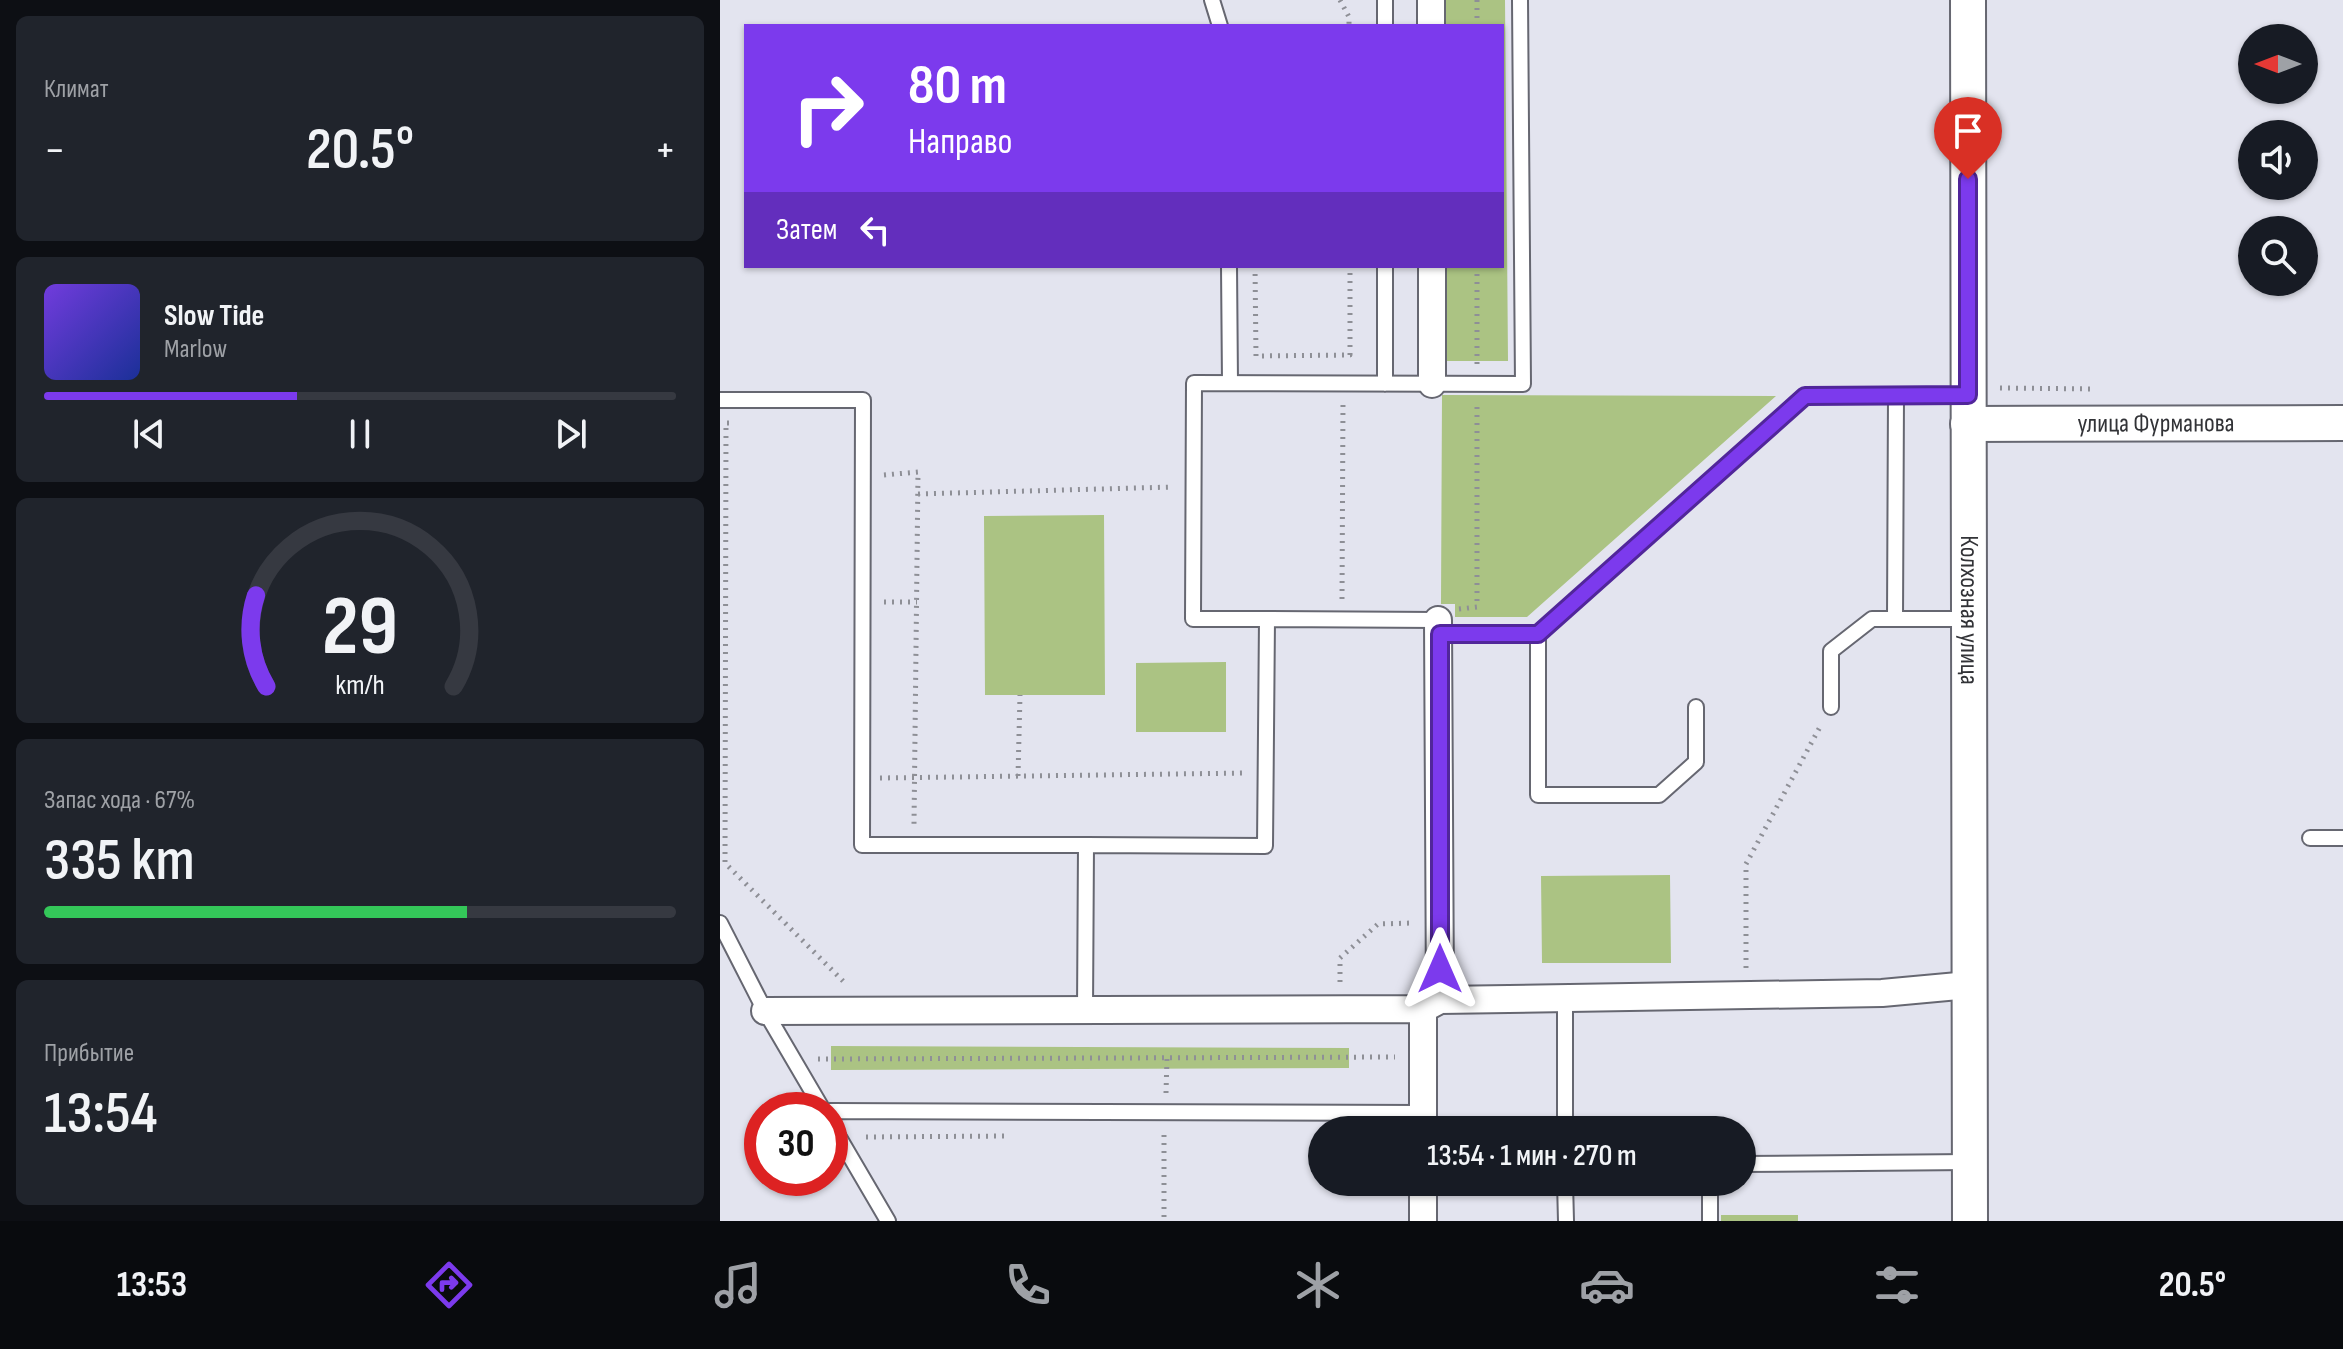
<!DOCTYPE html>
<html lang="ru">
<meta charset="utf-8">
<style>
body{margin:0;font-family:"Sofia Sans Condensed",sans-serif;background:#20242c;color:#f1f3f6;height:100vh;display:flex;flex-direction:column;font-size:30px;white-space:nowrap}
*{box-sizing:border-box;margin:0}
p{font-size:26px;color:#9ea1a6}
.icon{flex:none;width:44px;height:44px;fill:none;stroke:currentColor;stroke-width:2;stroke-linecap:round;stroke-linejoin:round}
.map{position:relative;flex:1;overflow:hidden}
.details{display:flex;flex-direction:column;gap:16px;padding:16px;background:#0d0f14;width:720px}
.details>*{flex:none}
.banner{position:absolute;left:24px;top:24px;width:760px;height:244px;border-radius:0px;box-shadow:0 2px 6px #0004;background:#7c3aed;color:#fff;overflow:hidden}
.needle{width:52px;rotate:270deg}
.buttons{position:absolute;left:1518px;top:24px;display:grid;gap:16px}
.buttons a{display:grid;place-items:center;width:80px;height:80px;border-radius:50%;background:#171b24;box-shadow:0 2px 6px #0004;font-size:40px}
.speed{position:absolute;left:24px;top:1092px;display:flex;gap:16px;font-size:40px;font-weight:700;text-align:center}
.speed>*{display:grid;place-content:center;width:104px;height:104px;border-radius:50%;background:#171b24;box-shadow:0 2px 6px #0004;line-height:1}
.speed .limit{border:12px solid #d22;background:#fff;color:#111}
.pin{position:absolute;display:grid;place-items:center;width:68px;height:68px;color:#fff;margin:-82px -34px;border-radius:50% 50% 50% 0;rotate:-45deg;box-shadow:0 0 8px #0007}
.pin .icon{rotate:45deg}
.me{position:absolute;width:88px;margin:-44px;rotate:0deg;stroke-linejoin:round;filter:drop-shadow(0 0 6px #0008)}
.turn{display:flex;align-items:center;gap:28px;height:168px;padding:0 32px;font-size:36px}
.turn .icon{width:104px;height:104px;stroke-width:2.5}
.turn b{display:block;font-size:56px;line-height:68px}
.then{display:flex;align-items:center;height:76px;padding:0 32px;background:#0003;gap:16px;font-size:30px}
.big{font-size:60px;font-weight:600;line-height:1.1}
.details .tile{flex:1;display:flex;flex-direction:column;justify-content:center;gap:12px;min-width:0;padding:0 28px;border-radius:12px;background:#20242c}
.details .dial{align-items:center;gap:0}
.dial svg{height:208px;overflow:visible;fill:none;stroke:#363941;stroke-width:7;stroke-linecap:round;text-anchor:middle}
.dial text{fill:#f1f3f6;stroke:none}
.song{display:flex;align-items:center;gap:24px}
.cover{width:96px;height:96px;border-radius:12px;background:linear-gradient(135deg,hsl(260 70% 55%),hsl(230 70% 35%))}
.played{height:8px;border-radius:4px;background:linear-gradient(90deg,#7c3aed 40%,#363941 40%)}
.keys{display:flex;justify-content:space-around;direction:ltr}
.heat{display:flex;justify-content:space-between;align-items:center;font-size:44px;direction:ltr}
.charge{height:12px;border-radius:6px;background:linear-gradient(90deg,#34c759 67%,#363941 0)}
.trip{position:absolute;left:588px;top:1116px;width:448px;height:80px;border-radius:40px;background:#171b24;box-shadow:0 2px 6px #0004;font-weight:600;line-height:80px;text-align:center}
.tab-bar{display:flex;height:128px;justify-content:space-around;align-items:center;background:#090b0e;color:#9ea1a6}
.tab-bar .icon{width:56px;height:56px}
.tab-bar .active{color:#7c3aed}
.tab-bar b{font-size:36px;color:#f1f3f6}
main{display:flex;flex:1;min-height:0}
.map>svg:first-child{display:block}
</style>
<main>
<section class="details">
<div class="tile"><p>Климат</p>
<div class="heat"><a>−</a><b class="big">20.5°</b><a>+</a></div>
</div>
<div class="tile">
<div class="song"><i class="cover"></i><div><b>Slow Tide</b><p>Marlow</p></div></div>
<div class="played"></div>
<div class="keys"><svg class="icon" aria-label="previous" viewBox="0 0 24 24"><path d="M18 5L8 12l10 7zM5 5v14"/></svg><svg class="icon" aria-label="pause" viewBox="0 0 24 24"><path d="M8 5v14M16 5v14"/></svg><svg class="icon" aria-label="next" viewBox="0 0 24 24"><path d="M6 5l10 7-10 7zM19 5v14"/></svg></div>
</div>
<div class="tile dial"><svg viewBox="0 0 100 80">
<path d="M14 69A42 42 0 1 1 86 69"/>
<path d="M14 69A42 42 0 0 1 10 34" stroke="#7c3aed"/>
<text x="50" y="56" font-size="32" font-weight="700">29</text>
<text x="50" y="72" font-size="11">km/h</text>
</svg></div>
<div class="tile"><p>Запас хода · 67%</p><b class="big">335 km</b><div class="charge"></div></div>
<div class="tile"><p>Прибытие</p><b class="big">13:54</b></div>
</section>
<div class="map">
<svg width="1623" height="1221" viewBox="0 0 1623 1221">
<rect width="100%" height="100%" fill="#e3e4ef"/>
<path fill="#abc383" d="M724,0H785L788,361H726L725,266H782V26H724Z
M722,395L1056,396L807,617H735V604H721Z
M384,515L385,695H265L264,516Z
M506,662V732H416V663Z
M950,875L951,963H822L821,876Z
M111,1046L629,1048V1068L111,1070Z
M1001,1215H1078V1221H1001Z"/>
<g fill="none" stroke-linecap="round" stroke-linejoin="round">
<g stroke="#666771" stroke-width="18">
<path id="service" d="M492,0L500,26
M665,0V26
M509,266L510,383
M665,266V384
M0,400H143L142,845H366
M547,619H473L474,383L803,384L800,0
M1175,619L1176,396
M720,634H818L1085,396L1248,395
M818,634V795H939L976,762V707
M1111,707V651L1152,619H1248
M1590,838H1623
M0,923L45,1011L103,1110
M845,998V1130
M365,1010L366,845L545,846L547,619L718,620
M110,1111L703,1113
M110,1122L168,1221
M1022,1164L1249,1162
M845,1182L846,1221
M990,1221V1182"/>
</g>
<g stroke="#666771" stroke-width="30">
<path id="minor" d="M711,0V26
M712,266V384
M718,620L720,1000
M703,1009V1130
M45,1011L703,1009L720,1000L1162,993L1249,985
M703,1182V1221"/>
</g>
<g stroke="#666771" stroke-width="38">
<g id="tertiary">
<path id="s1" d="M1248,0L1250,1221"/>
<path id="s2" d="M1248,424L1623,423"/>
</g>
</g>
<path stroke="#8e8f96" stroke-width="5" stroke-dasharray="2 6" stroke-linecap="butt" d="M620,0L629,17V26
M757,0V26
M535,266L536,356L630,355V266
M757,266V365
M1280,388L1374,389
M9,423H6L5,863L126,984
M164,475L198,472L194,824
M198,494L453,487
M622,599L623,403
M164,602H197
M739,609L757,607V403
M298,776L300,695
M160,778L526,773
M1026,968V864L1101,725
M620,982V958L658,924L693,923
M98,1059L675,1057
M446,1093L447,1058
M444,1135V1221
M146,1137L289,1136"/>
<use href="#service" stroke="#fff" stroke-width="14"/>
<use href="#minor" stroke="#fff" stroke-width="26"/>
<use href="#tertiary" stroke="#fff" stroke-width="34"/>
</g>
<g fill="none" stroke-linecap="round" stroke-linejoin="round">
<g stroke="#51269a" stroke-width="20">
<path id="route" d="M720,969V634H818L1085,396L1248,395V179"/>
</g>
<use href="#route" stroke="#7c3aed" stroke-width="14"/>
</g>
<g text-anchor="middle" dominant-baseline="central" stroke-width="8" stroke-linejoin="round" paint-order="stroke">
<g font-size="26" fill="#323337" stroke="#fff">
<text stroke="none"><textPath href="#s2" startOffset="188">улица Фурманова</textPath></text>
<text stroke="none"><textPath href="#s1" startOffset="610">Колхозная улица</textPath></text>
</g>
</g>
</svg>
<div class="buttons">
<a><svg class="needle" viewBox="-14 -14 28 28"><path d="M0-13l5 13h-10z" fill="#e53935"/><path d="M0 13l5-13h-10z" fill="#9ea1a6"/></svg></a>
<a><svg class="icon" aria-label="sound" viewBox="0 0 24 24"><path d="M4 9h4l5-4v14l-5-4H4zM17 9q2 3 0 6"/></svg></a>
<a><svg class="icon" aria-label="search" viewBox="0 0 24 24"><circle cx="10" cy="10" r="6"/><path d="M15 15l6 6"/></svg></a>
</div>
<div class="speed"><div class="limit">30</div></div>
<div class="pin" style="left:1248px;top:179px;background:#d93025"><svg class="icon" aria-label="arrive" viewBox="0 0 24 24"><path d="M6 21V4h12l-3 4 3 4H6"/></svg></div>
<svg class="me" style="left:720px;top:969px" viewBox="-20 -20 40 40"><path d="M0-17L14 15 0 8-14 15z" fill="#7c3aed" stroke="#fff" stroke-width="4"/></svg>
<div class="trip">13:54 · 1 мин · 270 m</div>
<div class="banner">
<div class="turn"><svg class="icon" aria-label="right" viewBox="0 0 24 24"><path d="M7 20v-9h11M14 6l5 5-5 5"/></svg><div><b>80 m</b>Направо</div></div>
<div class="then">Затем<svg class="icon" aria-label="left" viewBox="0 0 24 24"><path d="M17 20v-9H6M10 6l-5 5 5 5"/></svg></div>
</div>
</div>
</main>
<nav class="tab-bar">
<b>13:53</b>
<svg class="icon active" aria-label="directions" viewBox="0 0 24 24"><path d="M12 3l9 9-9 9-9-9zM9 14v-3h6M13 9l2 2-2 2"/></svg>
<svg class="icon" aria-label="music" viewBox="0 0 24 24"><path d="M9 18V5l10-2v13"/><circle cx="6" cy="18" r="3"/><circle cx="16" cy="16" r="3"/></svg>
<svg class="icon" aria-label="phone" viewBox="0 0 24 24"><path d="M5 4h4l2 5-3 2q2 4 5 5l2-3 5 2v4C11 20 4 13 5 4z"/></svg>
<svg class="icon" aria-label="climate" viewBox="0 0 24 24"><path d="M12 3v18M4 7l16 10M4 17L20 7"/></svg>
<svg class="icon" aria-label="car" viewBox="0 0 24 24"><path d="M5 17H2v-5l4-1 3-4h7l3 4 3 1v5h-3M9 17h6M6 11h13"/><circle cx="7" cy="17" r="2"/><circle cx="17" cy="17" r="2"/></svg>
<svg class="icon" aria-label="filters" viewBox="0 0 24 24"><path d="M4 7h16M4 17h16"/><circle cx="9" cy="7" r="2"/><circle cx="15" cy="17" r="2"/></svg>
<b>20.5°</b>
</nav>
